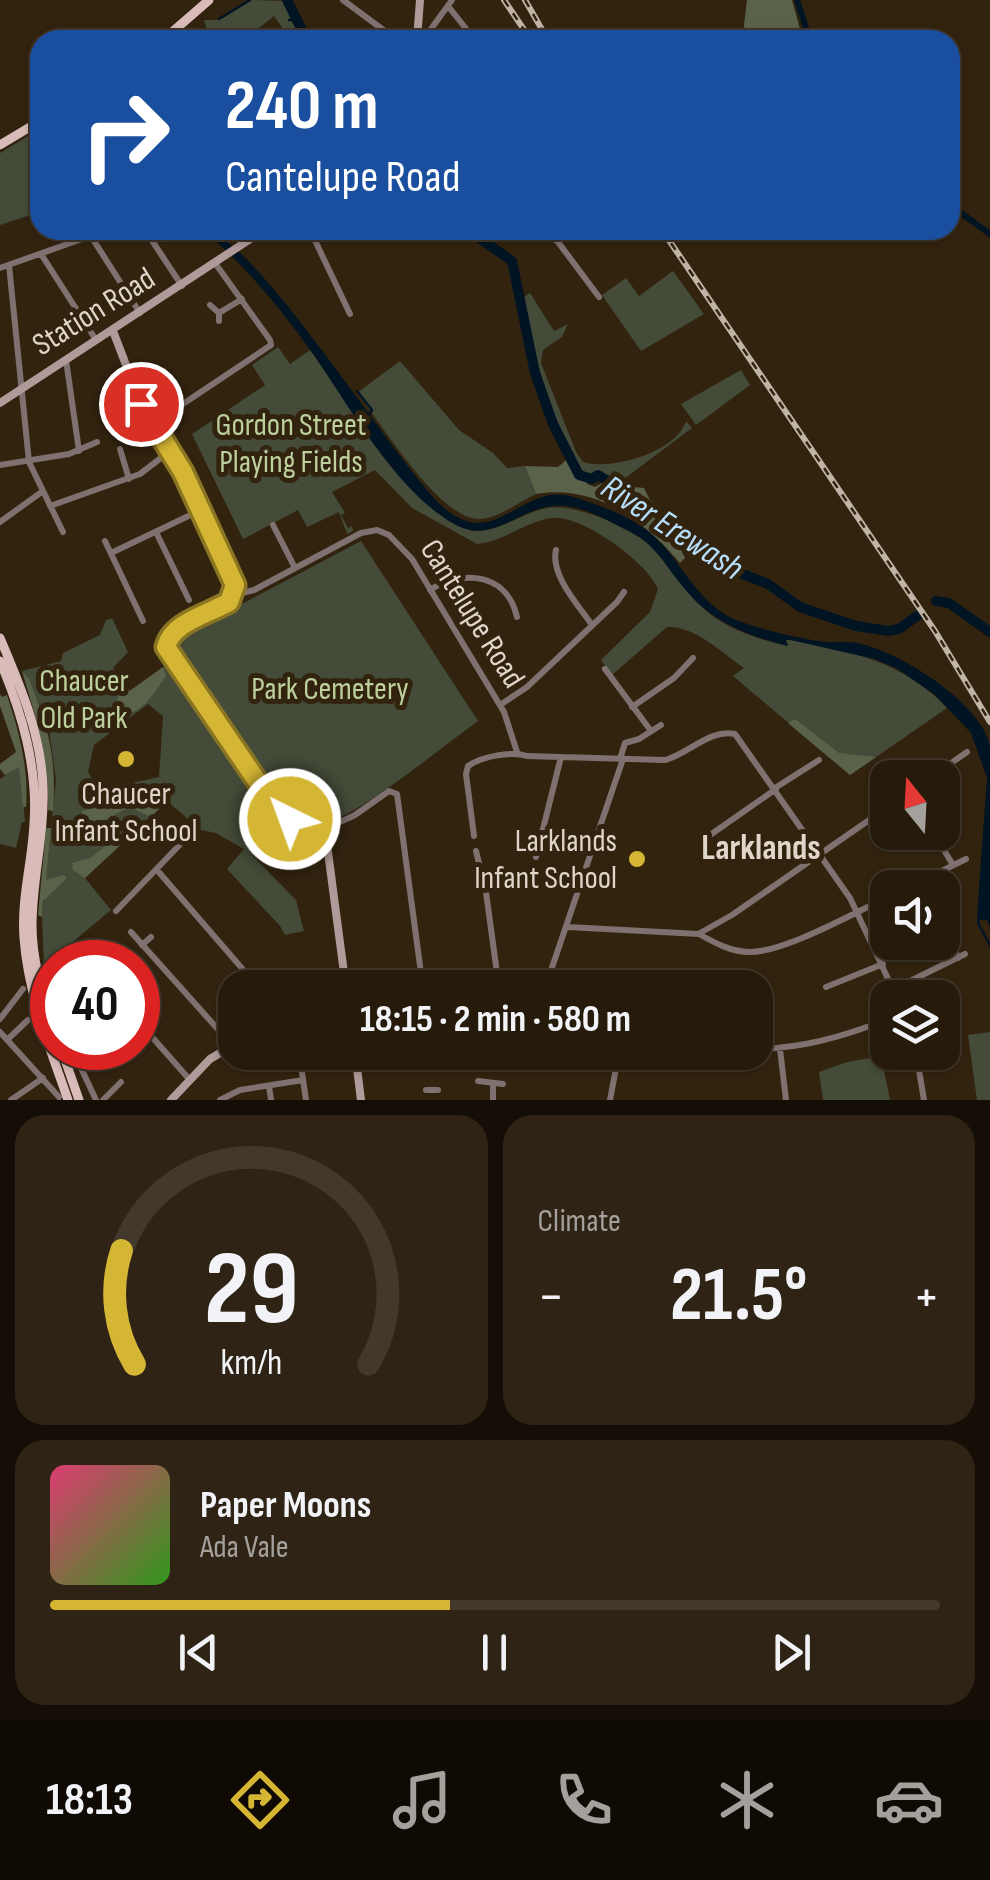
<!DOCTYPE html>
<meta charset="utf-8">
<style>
body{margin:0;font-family:"Sofia Sans Condensed",sans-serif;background:#2e2314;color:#f1f3f6;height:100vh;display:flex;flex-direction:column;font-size:38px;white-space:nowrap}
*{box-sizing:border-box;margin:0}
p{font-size:32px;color:#a4a19d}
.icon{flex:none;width:55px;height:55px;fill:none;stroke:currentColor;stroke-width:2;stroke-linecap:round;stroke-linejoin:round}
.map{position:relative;height:1100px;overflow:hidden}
.details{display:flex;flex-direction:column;gap:15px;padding:15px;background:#150e06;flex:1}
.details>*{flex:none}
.top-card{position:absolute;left:30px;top:30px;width:930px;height:210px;border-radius:30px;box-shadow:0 2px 8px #0004,0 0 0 2px #42382c;background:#1a4fa0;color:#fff;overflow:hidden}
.needle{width:65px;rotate:342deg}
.controls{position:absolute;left:870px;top:760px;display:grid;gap:20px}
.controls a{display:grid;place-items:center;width:90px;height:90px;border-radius:20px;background:#261a0b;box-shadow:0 2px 8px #0004,0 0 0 2px #42382c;font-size:50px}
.speed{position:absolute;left:30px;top:940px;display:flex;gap:20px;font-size:50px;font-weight:700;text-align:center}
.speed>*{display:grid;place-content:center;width:130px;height:130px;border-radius:50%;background:#261a0b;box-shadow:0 2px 8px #0004,0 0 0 2px #42382c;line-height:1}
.speed .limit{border:15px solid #d22;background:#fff;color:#111}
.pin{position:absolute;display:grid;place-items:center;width:85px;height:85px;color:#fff;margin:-42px;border:5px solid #fff;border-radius:50%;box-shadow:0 2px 10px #0007}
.me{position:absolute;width:110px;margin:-55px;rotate:318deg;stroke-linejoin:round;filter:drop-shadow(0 0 8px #0008)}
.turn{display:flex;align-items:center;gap:35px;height:210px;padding:0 30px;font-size:45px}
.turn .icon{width:130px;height:130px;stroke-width:2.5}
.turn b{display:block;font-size:70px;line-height:85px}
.big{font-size:75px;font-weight:700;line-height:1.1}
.details .widget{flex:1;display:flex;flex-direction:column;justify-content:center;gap:15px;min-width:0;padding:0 35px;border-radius:30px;background:#2e2314}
.details .dial{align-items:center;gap:0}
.dial svg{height:260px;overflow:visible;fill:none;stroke:#42382c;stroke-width:7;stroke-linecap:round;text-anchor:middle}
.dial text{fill:#f1f3f6;stroke:none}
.song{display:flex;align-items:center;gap:30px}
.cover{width:120px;height:120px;border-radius:15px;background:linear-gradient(135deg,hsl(340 70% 55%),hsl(110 70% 35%))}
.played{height:10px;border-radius:5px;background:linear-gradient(90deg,#d5b534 45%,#42382c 45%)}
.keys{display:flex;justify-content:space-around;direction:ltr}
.heat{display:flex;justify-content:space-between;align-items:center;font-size:55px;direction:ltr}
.details .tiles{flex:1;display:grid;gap:15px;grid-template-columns:1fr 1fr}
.widget:last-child{grid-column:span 2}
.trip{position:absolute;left:218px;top:970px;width:555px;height:100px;border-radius:30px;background:#261a0b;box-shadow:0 2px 8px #0004,0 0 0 2px #42382c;font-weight:700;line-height:100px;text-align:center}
.menu{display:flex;height:160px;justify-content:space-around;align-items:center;background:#0f0a04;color:#a4a19d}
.menu .icon{width:70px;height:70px}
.menu .on{color:#d5b534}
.menu b{font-size:45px;color:#f1f3f6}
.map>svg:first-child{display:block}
</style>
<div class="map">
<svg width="990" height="1100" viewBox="0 0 990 1100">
<rect width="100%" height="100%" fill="#32230f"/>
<path fill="#444b38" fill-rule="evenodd" d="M252,0L283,1L292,18H289L304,40H291L274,16L244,40H210L204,20H219Z
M40,129V212L0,225V153Z
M673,271L704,314L641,351L602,295L626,278L639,296Z
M530,293L554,331L568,324L562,337L543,350L541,363L576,452L583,462C611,471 677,452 686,421L692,428L616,485L597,473H582C550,417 535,360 523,298Z
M278,347L290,364L310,350L389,462L418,495L471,531C506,534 530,502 566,508C594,513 636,528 655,550C675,571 687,596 710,614C732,631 761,640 788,646L785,639C846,649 904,661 947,708L850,775L733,676L744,668C721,652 695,626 667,627L612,675L601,660L650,612L658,589C648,562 579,513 551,518C525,522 503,542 477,544L412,508L375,470L332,492L345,513L341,515L348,528L352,526L353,531L347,534L339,512L307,527L298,510L243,539L192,434L265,385L252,365Z
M400,361L459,430L493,453L507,468L525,466L536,494C519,502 498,519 479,519C439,519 381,423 357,393Z
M741,370L750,385L696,425L681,404Z
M361,541L478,721C447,743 361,814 329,821C308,826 289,814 275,799L179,657C173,640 186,635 198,627Z
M112,618L128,652L113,668L129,691L168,664L261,800L284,821L253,856L296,900L304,931L285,935L280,926L227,869L244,849L216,833L201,830L167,801L85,878L111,910L44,966L42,917L56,779L49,730L29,678L22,671L61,661L63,653L100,635L106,620ZM148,704L163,716L159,777L109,788L97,786L88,772L94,745Z
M20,765L25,822H22L16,848L0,844V779Z
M990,1032V1100H977L968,1035Z
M881,1056L890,1100H823L819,1072L847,1062Z"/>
<path fill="#5a6349" d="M747,0H792L803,40H746L744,25Z
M572,455L582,473H587V484L595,487L607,480L616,485L644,488L650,500L660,507L655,518L685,541L681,549L685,558L680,563C644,520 595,484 536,494L525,466L558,467Z
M163,667L166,676C154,693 142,716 119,714L116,707L121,680L130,691Z
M22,671L29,678C48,727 57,757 53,811L48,810C50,760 36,719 22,671Z
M0,694L2,697L7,695C19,732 29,768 26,807H23L19,767L5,775L0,769V764L16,752L0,706Z
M795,719L839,753L876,757L850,775L788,723Z
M158,789L167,801L151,817L129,807L88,829H81L82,811Z
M131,826L139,828L85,878L73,870L72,863L90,858Z
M46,828H51L46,880L64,875L67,878L43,901L42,917L38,915Z"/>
<path fill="#001423" d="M203,230C251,230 395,462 442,506C496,555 521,480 574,497C604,507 637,518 660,542C682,566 697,597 726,615C744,626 805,640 827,642C837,643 847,641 857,643C897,650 982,703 990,746C990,762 990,782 990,799C990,842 990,885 990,927L987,920H979L977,916L987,778L971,733L935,695L896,668L874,659L791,640H786L788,646C748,636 710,621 684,588C667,568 656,545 632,533C610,522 580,503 554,506C517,509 492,545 454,524C396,491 351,409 314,355C281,309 246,266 203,230Z"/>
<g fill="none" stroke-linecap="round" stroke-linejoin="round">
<path stroke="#001423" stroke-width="2.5" d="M219,19L250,0
M289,20H296
M357,391L372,410L367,418
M979,918L978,923L990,945"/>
<path stroke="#001423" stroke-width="6" d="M797,0L810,40
M950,205L990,234"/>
<path stroke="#001423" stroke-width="10" d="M287,0L307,40
M460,230L472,233L512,261L535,373L553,424L579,475L592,479L598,475L665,516L708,554L735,571L768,584L800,607L856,626L888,631L899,629L917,616
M936,601L949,603L990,632"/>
<path stroke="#7f7170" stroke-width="6" d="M343,0L397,40
M448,6L475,40
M423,40L452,0
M87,230L140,313
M145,230L182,286
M310,230L350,314
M544,230L558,242L599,297
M41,254L96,340
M9,265L29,462L63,532
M0,268L107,230
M210,305L219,313V321
M219,313L242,299
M66,360L79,451
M153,424L271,345L270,340L215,263
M120,449L129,479
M0,465L69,454L97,442
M50,506L140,474L170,451
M0,522L43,491
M273,525L295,568
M156,532L189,600
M105,541L143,621
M556,550C550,575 579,606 592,625
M111,553L201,510
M430,590C463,569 507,573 517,617
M234,595L254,590L361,533L377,530L389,535L412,559L504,712L517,752
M605,669L651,731
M500,705L527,687L617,602L624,592
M632,707L674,678L693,658
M620,759L625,743L639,739L661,725
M930,778L967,752
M775,788L819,760
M321,831L355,815L389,791L397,794L423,988
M933,832L953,865
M474,836L466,774L468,766C482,756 513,751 527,756L665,760C688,754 711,728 735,734L850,898L897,998
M703,840L776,789
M476,851L486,892L499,988
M536,857L561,757
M157,870L259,988
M907,888L966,859
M116,911L193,831
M942,920L958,958
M568,927L699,934C715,943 731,952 750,952C785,952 854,913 888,897
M131,932L232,1045
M700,933L732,915L888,807
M142,945L151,937
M89,962L93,958
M826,987L883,964
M545,988L623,759
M894,989L965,954
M0,1019L23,989
M138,1021L189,1079
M0,1032L59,1097
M7,1040L28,1020
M76,1048L74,1053L96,1100
M755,1049C801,1049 846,1036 888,1019
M780,1049L786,1100
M299,1052L306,1100
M916,1052L924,1100
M550,1067L560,1065L562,1052
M478,1081L503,1084
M269,1086L271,1100
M426,1090H438
M11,1100L43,1078
M103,1100L121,1082
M220,1100L240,1090L303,1080
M493,1100V1083
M610,1100L619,1052"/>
<path stroke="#b19b9a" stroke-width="8" d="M417,40L420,0
M113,331L141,404L183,472L235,585L229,602C209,614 172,623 166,647L271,803C289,820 312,821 326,837L346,988
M0,403L264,230
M355,1052L361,1100
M171,1100L210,1059L235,1044"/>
<path stroke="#d9bcba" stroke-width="9" d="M163,40L209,0
M0,145L40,121
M0,638C20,685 41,734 43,786C45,833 32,879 32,925C32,960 42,992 52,1024
M0,661C22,713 38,767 34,824C32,863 21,899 24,938C28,994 50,1048 68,1100
M61,1048L79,1100"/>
<g stroke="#bfb4a6" stroke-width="6">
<path id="rail" d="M504,0L531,40
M525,0L548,40
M662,230L935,631L990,722"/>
</g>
<use href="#rail" stroke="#32230f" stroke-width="2.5" stroke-dasharray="8" stroke-linecap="butt"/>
</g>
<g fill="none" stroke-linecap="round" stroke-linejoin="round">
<g stroke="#8a7622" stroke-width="25">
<path id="route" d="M141,404L183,472L235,585L229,602C209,614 172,622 166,647L272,803L290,819"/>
</g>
<use href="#route" stroke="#d5b534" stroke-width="18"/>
</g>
<g fill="#d5b534" stroke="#32230f" stroke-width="4">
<circle cx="126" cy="759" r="10"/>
<circle cx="637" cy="859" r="10"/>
</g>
<g text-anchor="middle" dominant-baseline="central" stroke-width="10" stroke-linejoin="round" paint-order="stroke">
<g font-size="32" fill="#dfd5c9" stroke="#32230f">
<text transform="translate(94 312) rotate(-32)">Station Road</text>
<text transform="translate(472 614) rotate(58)">Cantelupe Road</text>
</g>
<g font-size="32" fill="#bdcf9c" stroke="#32230f">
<text x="291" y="425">Gordon Street<tspan x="291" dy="37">Playing Fields</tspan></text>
<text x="84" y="681">Chaucer<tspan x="84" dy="37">Old Park</tspan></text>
<text x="330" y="689">Park Cemetery</text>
</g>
<g font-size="32" fill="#dfd5c9" stroke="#32230f">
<text x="126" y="794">Chaucer<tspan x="126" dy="37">Infant School</tspan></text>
<text x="617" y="841" text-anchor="end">Larklands<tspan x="617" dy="37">Infant School</tspan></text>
</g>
<g font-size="35" font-style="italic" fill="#b5ddf9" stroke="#32230f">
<text transform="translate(672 528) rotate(33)">River Erewash</text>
</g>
<g font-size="35" font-weight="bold" fill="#dfd5c9" stroke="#32230f">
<text x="761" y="848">Larklands</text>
</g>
</g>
</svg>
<div class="controls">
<a><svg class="needle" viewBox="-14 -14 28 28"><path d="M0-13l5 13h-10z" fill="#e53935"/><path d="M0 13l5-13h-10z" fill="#a4a19d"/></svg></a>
<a><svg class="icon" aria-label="sound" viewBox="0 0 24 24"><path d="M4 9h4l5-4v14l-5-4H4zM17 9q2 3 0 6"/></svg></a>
<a><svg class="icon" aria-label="layers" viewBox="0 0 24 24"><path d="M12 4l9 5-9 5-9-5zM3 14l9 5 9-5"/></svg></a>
</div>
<div class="speed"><div class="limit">40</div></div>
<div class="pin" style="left:141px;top:404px;background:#d93025"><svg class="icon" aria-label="arrive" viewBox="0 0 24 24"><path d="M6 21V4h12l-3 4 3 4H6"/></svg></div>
<svg class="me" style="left:290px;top:819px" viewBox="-20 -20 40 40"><circle r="17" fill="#d5b534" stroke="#fff" stroke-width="3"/><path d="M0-11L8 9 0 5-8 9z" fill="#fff"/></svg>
<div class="trip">18:15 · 2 min · 580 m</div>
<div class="top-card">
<div class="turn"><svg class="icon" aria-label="right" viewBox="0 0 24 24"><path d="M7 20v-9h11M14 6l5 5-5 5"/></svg><div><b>240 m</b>Cantelupe Road</div></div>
</div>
</div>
<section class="details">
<div class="tiles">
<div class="widget dial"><svg viewBox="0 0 100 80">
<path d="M14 69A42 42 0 1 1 86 69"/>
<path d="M14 69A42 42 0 0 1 10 34" stroke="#d5b534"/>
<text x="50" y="56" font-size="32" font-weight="700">29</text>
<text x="50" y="72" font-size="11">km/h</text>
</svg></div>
<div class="widget"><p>Climate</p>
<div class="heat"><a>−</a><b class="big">21.5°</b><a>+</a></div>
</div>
<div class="widget">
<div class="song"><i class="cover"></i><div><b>Paper Moons</b><p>Ada Vale</p></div></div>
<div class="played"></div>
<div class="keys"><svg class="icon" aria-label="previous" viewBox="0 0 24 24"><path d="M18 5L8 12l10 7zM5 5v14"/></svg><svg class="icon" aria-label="pause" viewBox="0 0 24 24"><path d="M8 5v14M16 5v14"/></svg><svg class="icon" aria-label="next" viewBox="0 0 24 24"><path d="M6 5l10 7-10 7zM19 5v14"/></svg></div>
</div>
</div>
</section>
<nav class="menu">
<b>18:13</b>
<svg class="icon on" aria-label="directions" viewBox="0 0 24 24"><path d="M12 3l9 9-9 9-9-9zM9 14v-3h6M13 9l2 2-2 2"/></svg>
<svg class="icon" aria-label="music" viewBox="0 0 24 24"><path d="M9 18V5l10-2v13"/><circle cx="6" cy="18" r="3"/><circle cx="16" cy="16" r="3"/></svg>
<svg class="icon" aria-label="phone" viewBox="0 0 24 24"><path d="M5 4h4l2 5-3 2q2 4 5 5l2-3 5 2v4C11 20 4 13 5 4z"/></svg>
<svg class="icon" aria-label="climate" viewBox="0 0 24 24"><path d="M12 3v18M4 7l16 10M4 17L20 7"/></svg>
<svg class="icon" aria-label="car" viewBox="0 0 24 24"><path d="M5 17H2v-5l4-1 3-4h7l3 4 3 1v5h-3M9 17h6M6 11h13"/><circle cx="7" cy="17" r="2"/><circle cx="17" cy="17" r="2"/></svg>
</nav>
